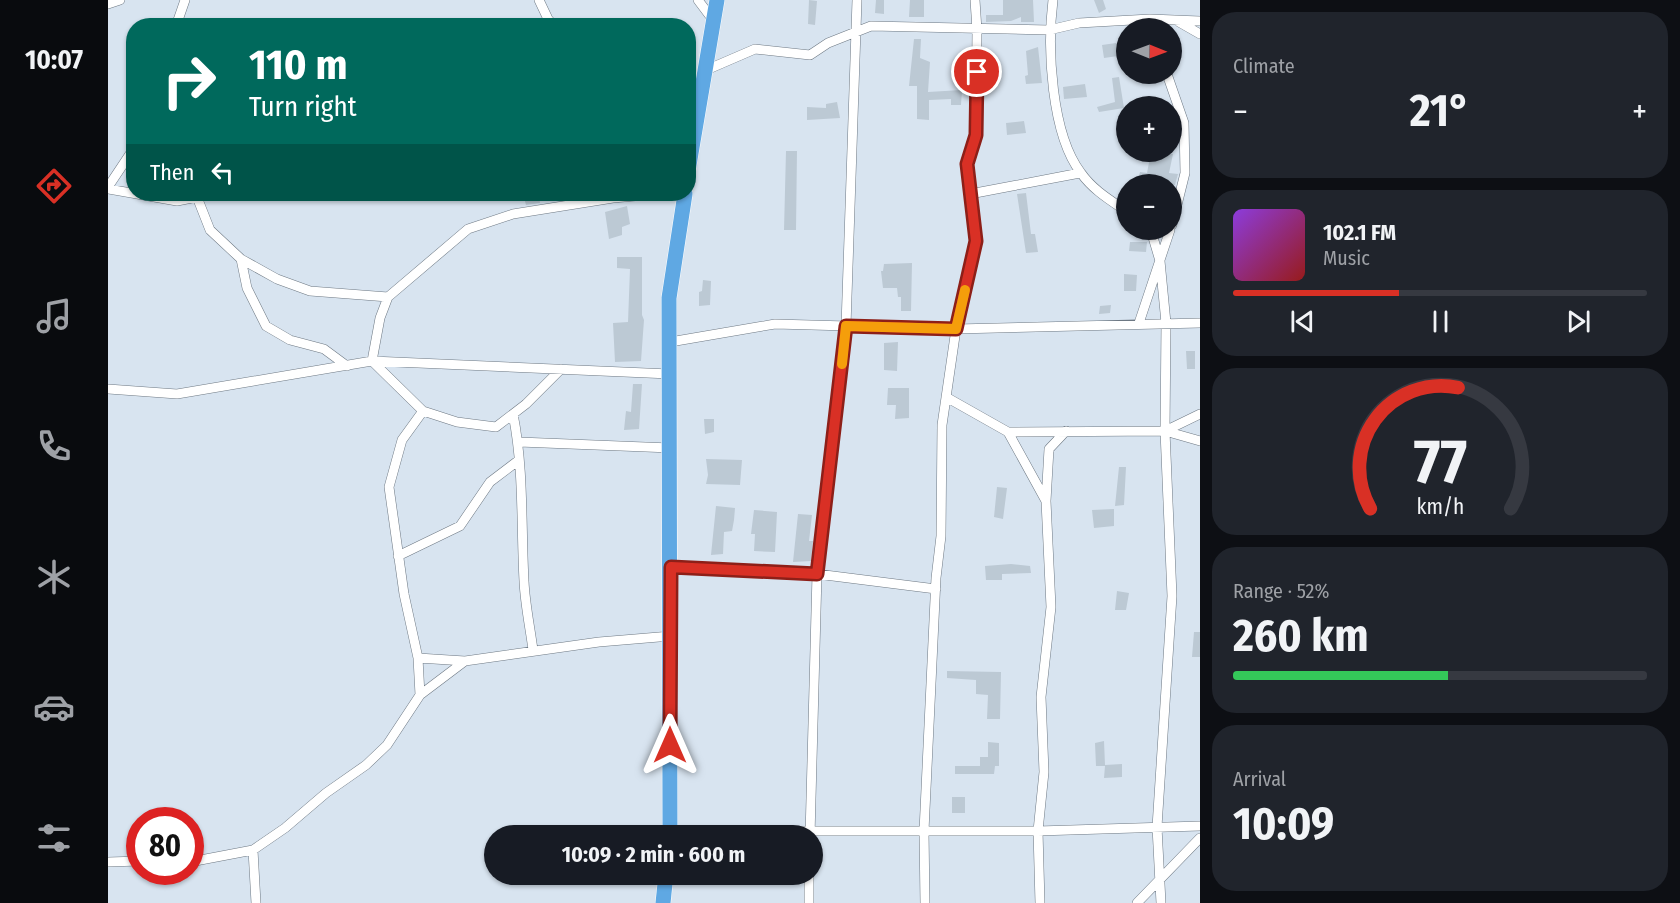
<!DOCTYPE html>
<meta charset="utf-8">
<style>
body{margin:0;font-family:"Fira Sans Condensed",sans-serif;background:#20242c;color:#f1f3f6;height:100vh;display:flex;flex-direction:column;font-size:22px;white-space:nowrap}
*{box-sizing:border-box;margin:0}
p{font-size:20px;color:#9ea1a6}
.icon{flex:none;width:33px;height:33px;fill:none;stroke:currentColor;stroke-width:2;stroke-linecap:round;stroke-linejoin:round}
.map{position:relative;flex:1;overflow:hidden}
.details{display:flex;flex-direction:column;gap:12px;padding:12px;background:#0d0f14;width:480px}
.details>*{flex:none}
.banner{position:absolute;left:18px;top:18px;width:570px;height:183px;border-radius:24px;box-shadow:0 2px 4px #0004;background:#00695c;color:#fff;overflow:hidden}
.needle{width:39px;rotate:91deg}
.tools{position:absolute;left:1008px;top:18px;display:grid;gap:12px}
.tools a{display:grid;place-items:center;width:66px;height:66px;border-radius:50%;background:#171b24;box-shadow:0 2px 4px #0004;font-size:30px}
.speed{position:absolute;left:18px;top:807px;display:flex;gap:12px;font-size:30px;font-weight:700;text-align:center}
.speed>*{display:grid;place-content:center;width:78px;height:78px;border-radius:50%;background:#171b24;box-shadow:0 2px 4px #0004;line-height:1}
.speed .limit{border:9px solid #d22;background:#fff;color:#111}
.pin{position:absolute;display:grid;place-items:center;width:51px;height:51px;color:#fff;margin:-26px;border:3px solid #fff;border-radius:50%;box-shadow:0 2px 6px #0007}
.me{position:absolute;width:66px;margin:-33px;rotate:0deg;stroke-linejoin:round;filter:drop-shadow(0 0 4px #0008)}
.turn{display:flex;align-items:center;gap:21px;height:126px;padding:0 24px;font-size:27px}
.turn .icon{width:78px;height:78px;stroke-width:2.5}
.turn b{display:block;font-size:42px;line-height:51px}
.then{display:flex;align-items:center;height:57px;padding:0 24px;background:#0003;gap:12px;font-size:22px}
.big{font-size:45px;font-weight:700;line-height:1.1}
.details .tile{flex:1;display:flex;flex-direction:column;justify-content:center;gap:9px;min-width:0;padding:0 21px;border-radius:24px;background:#20242c}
.details .dial{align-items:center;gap:0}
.dial svg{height:156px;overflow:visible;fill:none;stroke:#363941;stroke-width:7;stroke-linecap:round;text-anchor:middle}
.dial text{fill:#f1f3f6;stroke:none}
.song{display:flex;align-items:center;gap:18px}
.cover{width:72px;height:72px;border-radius:9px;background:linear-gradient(135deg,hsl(270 70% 55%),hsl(0 70% 35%))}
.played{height:6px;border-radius:3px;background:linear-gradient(90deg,#d93025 40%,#363941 40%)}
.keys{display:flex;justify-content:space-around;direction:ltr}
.heat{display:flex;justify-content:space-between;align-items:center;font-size:33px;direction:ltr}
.charge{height:9px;border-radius:4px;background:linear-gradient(90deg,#34c759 52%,#363941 0)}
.trip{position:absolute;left:376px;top:825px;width:339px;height:60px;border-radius:30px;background:#171b24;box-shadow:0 2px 4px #0004;font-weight:700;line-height:60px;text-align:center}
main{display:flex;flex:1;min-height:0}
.menu{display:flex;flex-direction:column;width:108px;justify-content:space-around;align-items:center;background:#090b0e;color:#9ea1a6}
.menu .icon{width:42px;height:42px}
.menu .current{color:#d93025}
.menu b{font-size:27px;color:#f1f3f6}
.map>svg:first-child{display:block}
</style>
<main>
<nav class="menu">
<b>10:07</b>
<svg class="icon current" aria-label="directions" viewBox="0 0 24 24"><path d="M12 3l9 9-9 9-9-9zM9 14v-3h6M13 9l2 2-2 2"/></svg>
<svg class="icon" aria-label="music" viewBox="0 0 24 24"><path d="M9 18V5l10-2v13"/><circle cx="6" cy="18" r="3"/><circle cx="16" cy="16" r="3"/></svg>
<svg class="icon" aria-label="phone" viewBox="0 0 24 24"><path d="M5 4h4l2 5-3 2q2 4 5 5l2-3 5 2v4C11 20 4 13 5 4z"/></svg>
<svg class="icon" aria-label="climate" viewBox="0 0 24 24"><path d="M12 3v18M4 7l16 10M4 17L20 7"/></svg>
<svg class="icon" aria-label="car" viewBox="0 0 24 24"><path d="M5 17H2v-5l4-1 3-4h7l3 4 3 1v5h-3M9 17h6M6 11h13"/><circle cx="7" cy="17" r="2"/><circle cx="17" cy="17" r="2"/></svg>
<svg class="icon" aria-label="filters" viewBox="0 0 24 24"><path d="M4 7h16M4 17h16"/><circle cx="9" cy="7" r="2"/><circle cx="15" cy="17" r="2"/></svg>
</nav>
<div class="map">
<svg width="1092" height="903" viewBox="0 0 1092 903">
<rect width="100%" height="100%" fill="#d8e4f0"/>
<path fill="#bcc9d4" d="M701,0L709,1L707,25L700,24Z
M768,0H776V14L767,13Z
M802,0H816V17H801Z
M895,0H925L926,22H913V17L903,21L878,22V15H895Z
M986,0H995L998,9L991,13Z
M806,39H813L812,58L822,62L820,92L854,90L853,105H843V99L821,100V120L809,119V86H801Z
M1008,43L1010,56L996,58L994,45Z
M930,47L934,83L918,84L917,76L920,75L918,51Z
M1011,77L1016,108L991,112L989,107L1007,102L1004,78Z
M977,84L979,97L956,99L955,87Z
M729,102L732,118L699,120V107L718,108V104Z
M916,121L918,133L899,135L898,123Z
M678,151H689L688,230H676Z
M1043,152L1065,154L1061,173L1070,174L1067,185L1029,184L1032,172L1039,173Z
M918,193L923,234H927L930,252L918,253L909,194Z
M415,194H431L432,203L418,205Z
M519,206L522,224L514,227V235L501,239L497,212Z
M1022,242H1039L1038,252L1021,251Z
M509,257H534V315L536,320L533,361L507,362L505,323L520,322L522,269L509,268Z
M804,263L803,311H793V297H790L789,288H775L773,271H775L776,264Z
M1016,274L1029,275L1028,291H1016Z
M595,280L603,281L602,305L591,306V292L594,291Z
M1003,305L1002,313L991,314L992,306Z
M790,342L789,371L776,370V343Z
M1078,351H1087V369H1079Z
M525,384H534L531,429L516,430L518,411L523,412Z
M780,388H801V418L787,419L788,405H779Z
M596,419H606V432L597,434Z
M598,459L634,460L632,485L598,484L600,475Z
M1011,467H1018L1016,505L1007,506Z
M889,487L899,488L895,519L886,517Z
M608,506L627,508L626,520L624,531L616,532L615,554L603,555Z
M1006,509V526L986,528L984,510Z
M646,510L669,512L667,552L646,551L647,534H643Z
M690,514L704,515L701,541H705L703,561L685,562Z
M903,564L922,566L923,573L894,574V580H878L877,566Z
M1009,591L1021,593L1018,610H1007Z
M1086,632H1092V657H1084Z
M839,671L893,672L892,719H879L880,695L868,694V680L839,678Z
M996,741L997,765L1014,764V777L996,778L997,766H988L987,743Z
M880,742L891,743V766H887L886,774H847V766H872V757H880Z
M844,797H857V813H844Z"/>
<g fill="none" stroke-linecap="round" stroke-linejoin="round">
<g stroke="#6d7883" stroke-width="10">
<path id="minor" d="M431,0L440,19L446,26
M590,0L605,20
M749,0L738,326L709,574L828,589
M945,0C939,48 943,134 973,173C985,190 1002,200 1018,211
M0,4L12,0
M1042,19L1092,21
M1071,22L1092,34
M68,26L77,0
M596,71L647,49L702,55L720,43L763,26L941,30L971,23L1042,19L1044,28
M1059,74L1076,123L1077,173L1064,225
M0,187L26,148
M0,189L69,201L89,197L102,230L133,259L139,288L158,326L182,340L216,349L239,366
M862,194L972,173
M1040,230L1044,234L1052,261L1058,323L1057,431L1064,596L1049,827L1053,903
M133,259L169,279L202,291L280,297
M1031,323L1062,230
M562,342L667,324L848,329L1092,323
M453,369L418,404L388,427L349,422L315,411L264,361L272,318L280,297L360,229L405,214L505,198L549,194L577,196
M0,389L69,394L264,361L562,374
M838,397L900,432L1057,431L1092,441
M315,411L294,440L281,487L296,594L310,658L357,661L491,642L563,636
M405,414C416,469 413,525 416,581C417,604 422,627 425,650
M1057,431L1092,414
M900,432L938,501
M411,442L563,448
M290,556L352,526L382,482L411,460
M563,567L709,574L702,836
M310,658L312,695L357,661
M562,831H930L1092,826
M145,850L148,903
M0,862L32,861
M82,862L145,850L177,828L218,793L258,765L279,745L312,695
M701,903V874
M817,903L816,831L828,578L833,536L834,425L848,329L868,241L859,164L868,135L869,30L867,0
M932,903L930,831L936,772L933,697L943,607L938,501L941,449L958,431
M1029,903L1092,838"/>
</g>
<g stroke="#fff" stroke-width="16">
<path id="trunk" d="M580,171L609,0
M562,836L561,298L577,194
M555,903L558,874"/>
</g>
<use href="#minor" stroke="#fff" stroke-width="9"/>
<use href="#trunk" stroke="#5fa8e3" stroke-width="15"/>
</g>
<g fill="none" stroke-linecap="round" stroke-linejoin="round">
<g stroke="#8d1f18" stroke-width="15">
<path id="route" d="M562,745L563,567L709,574L738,326L848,329L868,241L859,164L868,135L869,72"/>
</g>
<use href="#route" stroke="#d93025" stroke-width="10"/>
<path stroke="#f59e0b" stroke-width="10" d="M734,364L738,326L848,329L857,290"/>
</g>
</svg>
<div class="tools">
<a><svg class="needle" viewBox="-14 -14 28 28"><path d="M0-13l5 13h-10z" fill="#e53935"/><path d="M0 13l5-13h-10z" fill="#9ea1a6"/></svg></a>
<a>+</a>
<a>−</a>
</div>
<div class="speed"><div class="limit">80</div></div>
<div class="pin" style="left:869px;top:72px;background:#d93025"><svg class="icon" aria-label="arrive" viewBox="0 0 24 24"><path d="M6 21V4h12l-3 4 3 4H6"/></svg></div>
<svg class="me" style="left:562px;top:745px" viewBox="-20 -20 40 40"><path d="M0-17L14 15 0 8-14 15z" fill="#d93025" stroke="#fff" stroke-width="4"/></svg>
<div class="trip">10:09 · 2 min · 600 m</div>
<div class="banner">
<div class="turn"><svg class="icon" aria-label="right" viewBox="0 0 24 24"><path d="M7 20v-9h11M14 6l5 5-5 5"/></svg><div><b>110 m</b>Turn right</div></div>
<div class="then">Then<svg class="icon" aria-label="left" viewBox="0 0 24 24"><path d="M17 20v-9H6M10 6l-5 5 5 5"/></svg></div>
</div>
</div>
<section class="details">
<div class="tile"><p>Climate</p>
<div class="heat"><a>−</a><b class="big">21°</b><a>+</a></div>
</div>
<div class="tile">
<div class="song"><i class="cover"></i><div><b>102.1 FM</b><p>Music</p></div></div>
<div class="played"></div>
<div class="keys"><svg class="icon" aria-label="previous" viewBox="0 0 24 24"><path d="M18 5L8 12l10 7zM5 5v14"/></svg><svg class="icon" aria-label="pause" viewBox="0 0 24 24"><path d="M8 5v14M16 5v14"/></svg><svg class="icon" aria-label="next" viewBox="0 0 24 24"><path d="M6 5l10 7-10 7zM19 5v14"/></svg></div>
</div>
<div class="tile dial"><svg viewBox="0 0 100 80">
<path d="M14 69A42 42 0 1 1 86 69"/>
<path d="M14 69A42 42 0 0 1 59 7" stroke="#d93025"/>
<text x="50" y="56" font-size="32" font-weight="700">77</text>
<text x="50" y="72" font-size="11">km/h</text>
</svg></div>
<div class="tile"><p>Range · 52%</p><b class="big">260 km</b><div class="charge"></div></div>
<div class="tile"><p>Arrival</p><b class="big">10:09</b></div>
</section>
</main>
